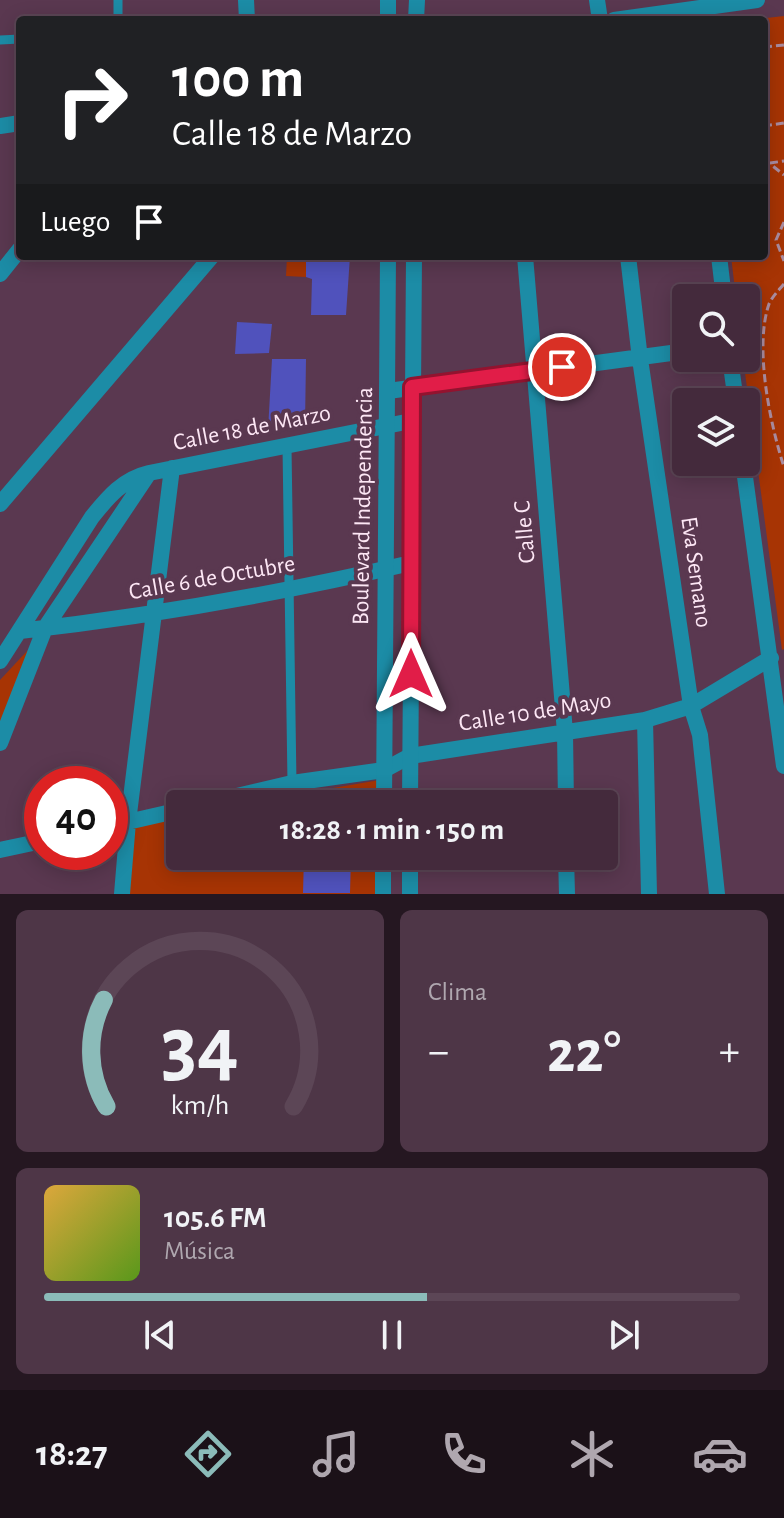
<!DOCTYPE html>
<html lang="es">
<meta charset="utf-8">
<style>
body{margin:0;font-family:"Alegreya Sans",sans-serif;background:#4e3647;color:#f1f3f6;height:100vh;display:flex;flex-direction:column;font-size:30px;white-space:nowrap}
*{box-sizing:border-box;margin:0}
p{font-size:26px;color:#afa7af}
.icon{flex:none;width:44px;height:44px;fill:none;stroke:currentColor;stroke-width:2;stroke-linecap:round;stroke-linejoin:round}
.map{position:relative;height:894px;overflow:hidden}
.sheet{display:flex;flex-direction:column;gap:16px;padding:16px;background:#251721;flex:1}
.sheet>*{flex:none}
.banner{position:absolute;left:16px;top:16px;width:752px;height:244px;border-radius:8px;box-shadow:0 4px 20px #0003,0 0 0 2px #5c4656;background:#202124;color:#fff;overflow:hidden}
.tools{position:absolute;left:672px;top:284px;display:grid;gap:16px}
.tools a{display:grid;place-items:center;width:88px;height:88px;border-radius:8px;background:#442a3c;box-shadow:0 4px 20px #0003,0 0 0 2px #5c4656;font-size:40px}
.speed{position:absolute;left:24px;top:766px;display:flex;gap:16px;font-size:40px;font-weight:700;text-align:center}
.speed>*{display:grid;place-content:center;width:104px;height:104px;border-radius:50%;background:#442a3c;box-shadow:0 4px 20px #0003,0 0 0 2px #5c4656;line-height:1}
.speed .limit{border:12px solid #d22;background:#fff;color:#111}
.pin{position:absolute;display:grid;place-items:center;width:68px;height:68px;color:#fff;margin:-34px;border:4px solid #fff;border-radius:50%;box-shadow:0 2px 8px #0007}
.me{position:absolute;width:88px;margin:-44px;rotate:0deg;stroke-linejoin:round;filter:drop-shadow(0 0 6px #0008)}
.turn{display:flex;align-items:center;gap:28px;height:168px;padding:0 24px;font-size:36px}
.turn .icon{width:104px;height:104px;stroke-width:2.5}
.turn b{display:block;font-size:56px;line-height:68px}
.then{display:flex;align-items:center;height:76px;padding:0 24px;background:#0003;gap:16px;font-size:30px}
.big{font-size:60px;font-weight:700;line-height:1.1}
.sheet .widget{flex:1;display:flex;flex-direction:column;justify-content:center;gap:12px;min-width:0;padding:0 28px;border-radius:12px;background:#4e3647}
.sheet .dial{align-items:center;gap:0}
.dial svg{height:208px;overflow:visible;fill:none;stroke:#5c4656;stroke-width:7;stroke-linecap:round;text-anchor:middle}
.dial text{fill:#f1f3f6;stroke:none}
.song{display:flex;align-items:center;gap:24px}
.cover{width:96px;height:96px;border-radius:12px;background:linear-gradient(135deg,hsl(40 70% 55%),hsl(90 70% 35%))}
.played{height:8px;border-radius:4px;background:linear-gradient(90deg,#8bbbb9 55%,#5c4656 55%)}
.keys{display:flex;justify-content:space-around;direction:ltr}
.heat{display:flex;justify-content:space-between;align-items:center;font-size:44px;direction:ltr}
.sheet .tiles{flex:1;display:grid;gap:16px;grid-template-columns:1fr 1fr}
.widget:last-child{grid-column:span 2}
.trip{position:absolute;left:166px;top:790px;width:452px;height:80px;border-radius:8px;background:#442a3c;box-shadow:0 4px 20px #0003,0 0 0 2px #5c4656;font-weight:700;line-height:80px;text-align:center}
.menu{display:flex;height:128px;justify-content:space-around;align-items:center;background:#1b1118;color:#afa7af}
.menu .icon{width:56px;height:56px}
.menu .selected{color:#8bbbb9}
.menu b{font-size:36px;color:#f1f3f6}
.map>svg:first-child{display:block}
</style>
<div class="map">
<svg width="784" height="894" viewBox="0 0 784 894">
<rect width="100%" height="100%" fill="#5a3850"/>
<path fill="#a73404" d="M784,16V649L782,650L743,358H746V298H736L731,256H764V20H747Z
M287,256H306V277L286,276Z
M28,650L0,727V680Z
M380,780V804H238Z
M180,814V856H380L381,894H120L128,822Z"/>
<path fill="#5052bc" d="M306,256H350L346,315H311L312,279L306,277Z
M237,322L272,324L269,353L235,354Z
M272,359H306L305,424L268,430Z
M304,856H351L350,893H303Z"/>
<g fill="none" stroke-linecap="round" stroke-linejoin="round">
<path stroke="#a98ca0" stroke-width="3" stroke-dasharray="8 4" stroke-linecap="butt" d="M764,47L784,45
M764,126L784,123
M764,159L784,175
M770,163L784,161
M784,222L776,240L784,261
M784,284C778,291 772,297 769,304C754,347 770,424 784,467"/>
<path stroke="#1c8ca6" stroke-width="9" d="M118,0V20
M0,40L20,39
M287,447L292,783"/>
<path stroke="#1c8ca6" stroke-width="16" d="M246,0L247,20
M597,0L600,20
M614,20L757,0
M0,126L20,123
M525,256L565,732L566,804
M628,256L640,359L691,706L700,735L717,894
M719,256L724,298
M0,274L20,249
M730,358L736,402
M388,391L686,351
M743,462L784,766
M0,504L212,256
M20,631C152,616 282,593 411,563
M0,661L92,517C108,497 123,479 149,473L411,421
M645,720L649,894
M0,743L45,628L149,473
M203,804L292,783L384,770L410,756L645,720L691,706L771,658
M110,826L180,810
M0,850L42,841
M566,856L567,894
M122,894L128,822L172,468"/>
<path stroke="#1c8ca6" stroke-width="16" d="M388,20V0
M416,20L417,0
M384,804L388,256
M410,804L414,256
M383,894V856
M410,894V856"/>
</g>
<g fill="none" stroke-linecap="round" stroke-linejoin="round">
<g stroke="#92132f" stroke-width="20">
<path id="route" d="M411,674L412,387L562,367"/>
</g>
<use href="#route" stroke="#e11d48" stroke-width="14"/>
</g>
<g text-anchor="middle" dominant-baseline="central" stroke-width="8" stroke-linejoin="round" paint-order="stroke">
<g font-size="24" fill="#fde7f5" stroke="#5a3850">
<text transform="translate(252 428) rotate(-11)">Calle 18 de Marzo</text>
<text transform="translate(363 506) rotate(-89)">Boulevard Independencia</text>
<text transform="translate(525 532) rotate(-95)">Calle C</text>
<text transform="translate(696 572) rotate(82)">Eva Semano</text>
<text transform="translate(212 578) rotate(-10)">Calle 6 de Octubre</text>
<text transform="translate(535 712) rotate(-9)">Calle 10 de Mayo</text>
</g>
</g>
</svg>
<div class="tools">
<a><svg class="icon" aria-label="search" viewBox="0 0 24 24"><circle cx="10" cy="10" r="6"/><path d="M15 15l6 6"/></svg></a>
<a><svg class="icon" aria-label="layers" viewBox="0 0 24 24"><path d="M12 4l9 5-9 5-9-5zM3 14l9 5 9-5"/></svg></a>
</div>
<div class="speed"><div class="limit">40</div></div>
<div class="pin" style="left:562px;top:367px;background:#d93025"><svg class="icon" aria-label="arrive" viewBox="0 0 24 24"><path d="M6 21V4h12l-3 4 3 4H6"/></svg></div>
<svg class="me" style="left:411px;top:674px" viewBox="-20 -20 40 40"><path d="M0-17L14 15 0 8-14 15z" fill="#e11d48" stroke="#fff" stroke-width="4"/></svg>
<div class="trip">18:28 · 1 min · 150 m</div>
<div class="banner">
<div class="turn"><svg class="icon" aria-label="right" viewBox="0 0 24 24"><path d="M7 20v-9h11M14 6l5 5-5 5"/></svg><div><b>100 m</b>Calle 18 de Marzo</div></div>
<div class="then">Luego<svg class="icon" aria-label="arrive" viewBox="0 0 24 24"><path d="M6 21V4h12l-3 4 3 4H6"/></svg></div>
</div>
</div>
<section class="sheet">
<div class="tiles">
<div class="widget dial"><svg viewBox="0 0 100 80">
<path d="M14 69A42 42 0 1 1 86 69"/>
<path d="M14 69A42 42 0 0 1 13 28" stroke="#8bbbb9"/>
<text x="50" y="56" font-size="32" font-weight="700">34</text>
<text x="50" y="72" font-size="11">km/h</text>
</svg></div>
<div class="widget"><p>Clima</p>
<div class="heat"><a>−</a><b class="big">22°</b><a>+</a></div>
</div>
<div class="widget">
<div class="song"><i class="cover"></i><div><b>105.6 FM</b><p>Música</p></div></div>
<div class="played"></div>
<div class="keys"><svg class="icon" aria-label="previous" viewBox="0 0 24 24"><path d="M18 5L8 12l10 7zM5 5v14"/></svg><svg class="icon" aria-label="pause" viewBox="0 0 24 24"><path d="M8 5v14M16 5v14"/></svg><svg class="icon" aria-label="next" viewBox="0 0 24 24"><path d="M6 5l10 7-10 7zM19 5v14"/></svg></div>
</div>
</div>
</section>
<nav class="menu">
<b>18:27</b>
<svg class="icon selected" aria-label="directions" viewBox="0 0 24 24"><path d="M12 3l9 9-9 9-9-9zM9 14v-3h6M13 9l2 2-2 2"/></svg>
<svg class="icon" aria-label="music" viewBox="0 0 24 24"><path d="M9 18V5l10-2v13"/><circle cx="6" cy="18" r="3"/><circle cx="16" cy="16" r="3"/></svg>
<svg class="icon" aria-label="phone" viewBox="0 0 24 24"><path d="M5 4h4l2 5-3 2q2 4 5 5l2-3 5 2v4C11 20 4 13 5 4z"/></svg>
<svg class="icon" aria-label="climate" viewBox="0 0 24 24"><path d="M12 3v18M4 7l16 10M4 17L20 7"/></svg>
<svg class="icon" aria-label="car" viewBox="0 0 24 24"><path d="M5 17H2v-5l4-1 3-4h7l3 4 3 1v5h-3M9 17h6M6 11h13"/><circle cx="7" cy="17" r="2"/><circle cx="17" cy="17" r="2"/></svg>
</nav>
